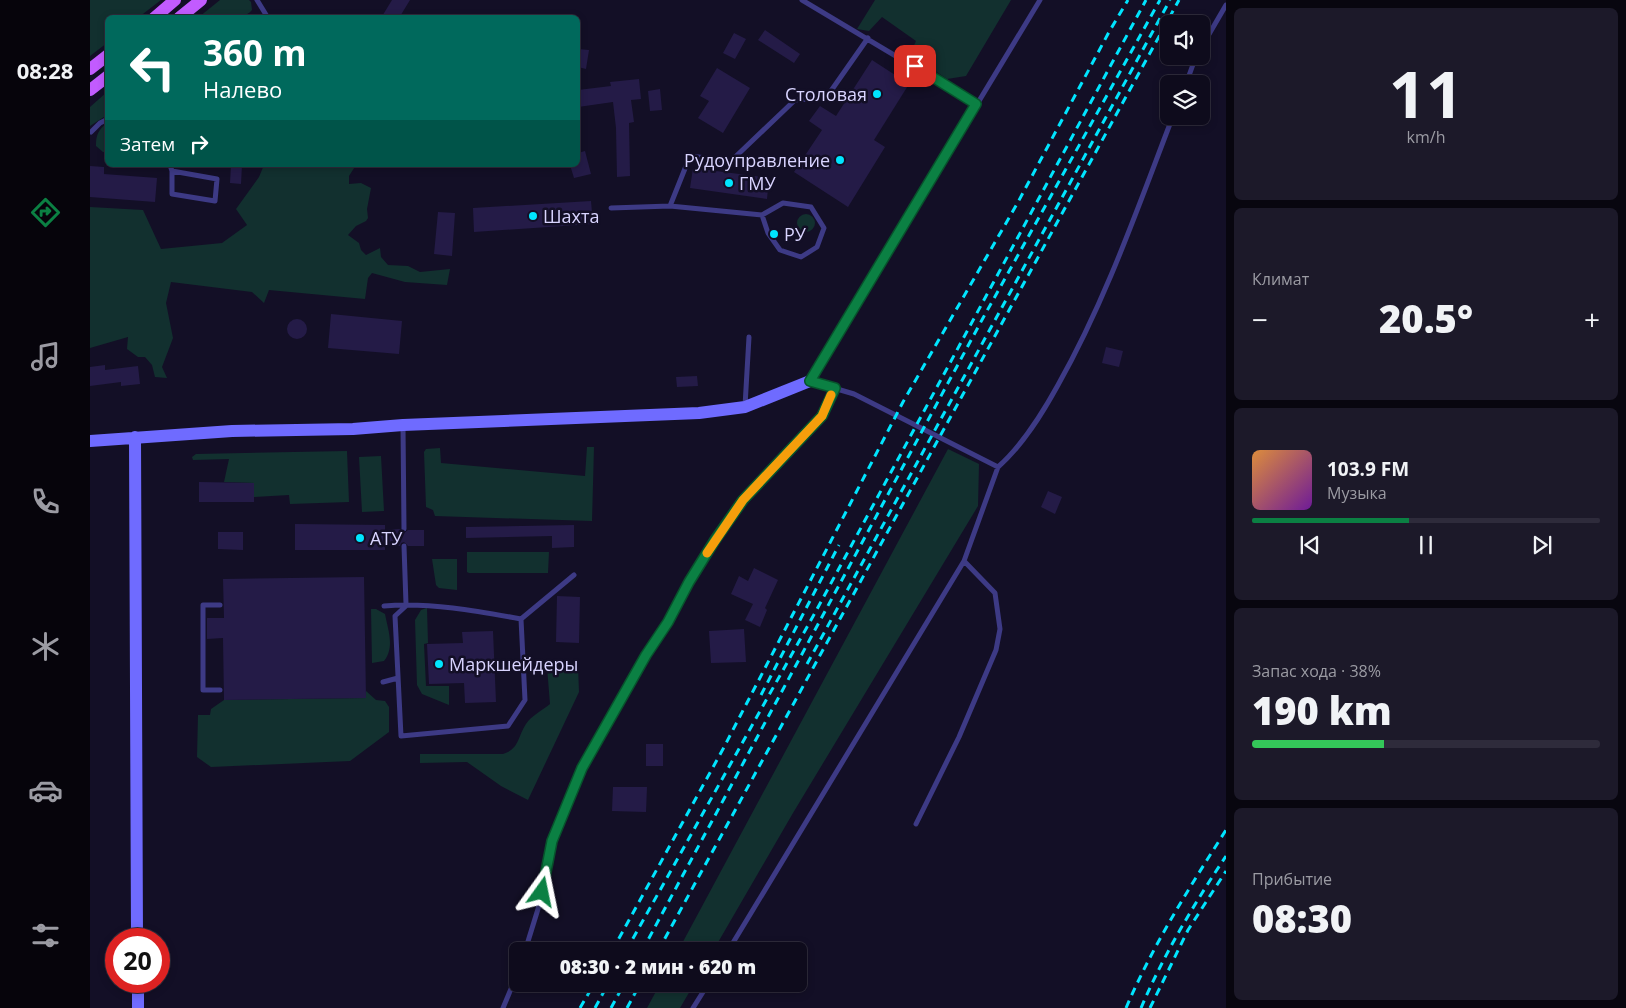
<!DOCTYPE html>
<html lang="ru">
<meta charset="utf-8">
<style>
body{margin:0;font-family:"Open Sans",sans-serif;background:#1c1929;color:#f1f3f6;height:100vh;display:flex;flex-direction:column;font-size:19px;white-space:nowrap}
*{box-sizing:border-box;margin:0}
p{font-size:16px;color:#9b9ba3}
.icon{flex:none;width:28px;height:28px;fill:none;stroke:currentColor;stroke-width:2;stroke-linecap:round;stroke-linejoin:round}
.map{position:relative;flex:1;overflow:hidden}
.side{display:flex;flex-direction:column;gap:8px;padding:8px;background:#08060f;width:400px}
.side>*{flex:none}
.banner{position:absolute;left:15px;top:15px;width:475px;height:152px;border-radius:8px;box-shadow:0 2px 8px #0003,0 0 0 1px #2e2b3b;background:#00695c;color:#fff;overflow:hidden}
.tools{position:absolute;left:1070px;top:15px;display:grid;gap:10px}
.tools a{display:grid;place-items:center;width:50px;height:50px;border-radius:8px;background:#0e0b1c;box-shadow:0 2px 8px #0003,0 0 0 1px #2e2b3b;font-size:25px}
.speed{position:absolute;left:15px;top:928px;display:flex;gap:10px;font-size:25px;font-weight:700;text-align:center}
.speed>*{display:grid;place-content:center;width:65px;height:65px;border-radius:50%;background:#0e0b1c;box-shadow:0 2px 8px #0003,0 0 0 1px #2e2b3b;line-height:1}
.speed .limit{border:8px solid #d22;background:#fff;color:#111}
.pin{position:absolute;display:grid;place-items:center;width:42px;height:42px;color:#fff;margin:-21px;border-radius:10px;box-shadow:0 2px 8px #0006}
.me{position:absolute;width:55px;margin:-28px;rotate:12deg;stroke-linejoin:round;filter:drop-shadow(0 0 4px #0008)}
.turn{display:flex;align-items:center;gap:18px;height:105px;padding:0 15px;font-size:22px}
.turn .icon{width:65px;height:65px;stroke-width:2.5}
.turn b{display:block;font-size:35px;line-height:42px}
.then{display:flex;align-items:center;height:48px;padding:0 15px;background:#0003;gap:10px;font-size:19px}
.big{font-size:38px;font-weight:800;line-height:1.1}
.side .widget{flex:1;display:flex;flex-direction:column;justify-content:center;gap:8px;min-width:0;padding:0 18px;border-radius:8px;background:#1c1929}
.side .dial{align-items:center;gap:0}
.dial b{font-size:65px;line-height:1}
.song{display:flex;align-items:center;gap:15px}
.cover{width:60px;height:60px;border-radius:8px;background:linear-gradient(135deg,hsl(30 70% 55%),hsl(280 70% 35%))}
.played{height:5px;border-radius:2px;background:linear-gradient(90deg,#0b8043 45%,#2e2b3b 45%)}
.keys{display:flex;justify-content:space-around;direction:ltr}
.heat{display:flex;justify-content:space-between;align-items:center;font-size:28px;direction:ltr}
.charge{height:8px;border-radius:4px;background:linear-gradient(90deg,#34c759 38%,#2e2b3b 0)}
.trip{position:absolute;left:419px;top:942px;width:298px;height:50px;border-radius:8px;background:#0e0b1c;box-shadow:0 2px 8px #0003,0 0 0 1px #2e2b3b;font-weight:800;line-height:50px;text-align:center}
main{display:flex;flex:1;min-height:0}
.tab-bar{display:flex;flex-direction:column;width:90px;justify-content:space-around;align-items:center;background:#06040b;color:#9b9ba3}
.tab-bar .icon{width:35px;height:35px}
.tab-bar .active{color:#0b8043}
.tab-bar b{font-size:22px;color:#f1f3f6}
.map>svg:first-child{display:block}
</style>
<main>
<nav class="tab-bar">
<b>08:28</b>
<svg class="icon active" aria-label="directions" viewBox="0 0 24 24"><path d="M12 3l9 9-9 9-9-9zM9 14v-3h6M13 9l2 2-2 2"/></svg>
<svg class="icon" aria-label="music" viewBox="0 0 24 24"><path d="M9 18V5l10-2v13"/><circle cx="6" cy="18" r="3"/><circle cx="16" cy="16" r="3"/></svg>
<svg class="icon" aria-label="phone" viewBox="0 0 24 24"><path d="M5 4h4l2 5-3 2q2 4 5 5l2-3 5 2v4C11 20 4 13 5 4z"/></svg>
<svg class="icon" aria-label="climate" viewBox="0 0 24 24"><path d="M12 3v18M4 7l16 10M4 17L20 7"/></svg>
<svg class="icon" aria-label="car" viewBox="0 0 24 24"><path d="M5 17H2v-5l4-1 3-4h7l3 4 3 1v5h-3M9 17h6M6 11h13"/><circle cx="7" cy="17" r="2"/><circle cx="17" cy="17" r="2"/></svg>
<svg class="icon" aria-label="filters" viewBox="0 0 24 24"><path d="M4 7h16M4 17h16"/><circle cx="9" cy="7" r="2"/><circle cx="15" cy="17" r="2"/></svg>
</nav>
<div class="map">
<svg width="1136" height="1008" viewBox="0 0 1136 1008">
<rect width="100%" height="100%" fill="#130f26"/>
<path fill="#12302f" d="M0,0H71L49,17L18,18L17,43L0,56Z
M130,0H159L161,2L162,10C151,23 124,18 109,17Z
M785,0H921L876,76L857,79L820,54L826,41L792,17L779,31L767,29Z
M17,92V115L0,126V107Z
M17,123V152H13L6,146C6,135 8,130 17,123Z
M174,165H266L259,176V184L271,183L281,188L277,209L278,218L276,221L266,226L258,235L269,243L271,250L276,255L290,248L291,257L298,265L318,266L330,272L360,269L357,285L315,282L282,273L278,278L275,299L179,290L174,303L162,292L81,282L76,303L83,338L72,367L77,378L65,377L62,365L55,357H48L37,349L38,337L0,348V207L53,210L71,249L132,243L157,225L146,209L169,177Z
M707 223a9 9 0 1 1 18 0a9 9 0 1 1-18 0Z
M497,447H504L502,521L345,516L343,510L336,507L334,452L336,449L350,448L351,463L495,476Z
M858,449L889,464L888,506L703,813L623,951H588Z
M257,451L259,502L200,504L199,495L164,497V483L134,482L139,459L103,460L102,457L106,454Z
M291,456L294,511L272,512L269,457Z
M377,552H459L458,573H379L377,572Z
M342,559H367V590L349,588L346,585Z
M337,608L338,643L334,644L336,686H359V705L332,694L327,685L325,620L331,610Z
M281,609H286L295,614C298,630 305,647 294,661L282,663Z
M488,666L489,692L438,800L411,786L377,762L330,763V754H413C430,748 427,738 436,724C441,716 453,710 460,704L457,667Z
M276,691L286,700L295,701L299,707V732L260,761L121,767L107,757L108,715H120L121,709L134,700L275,698Z
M570,984H604L590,1008H557Z"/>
<path fill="#241b47" d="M302,0H320L309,18H291Z
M675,30L710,54L704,63L668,40Z
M644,33L656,39L645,59L633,53Z
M488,49L499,50L496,69L488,67Z
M782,60L819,84L784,140L795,147L758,207L704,172L732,130L719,121L730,106L746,116Z
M627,68L660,88L633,133L608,118L619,101L610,96Z
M549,79L551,99L541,100L544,122L539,123L540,176L527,177L526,128L523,102L488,107V90L521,86L520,82Z
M570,89L572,110L560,111L558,91Z
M495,151L501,174L484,178L480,165H488V153Z
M141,165H152L151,184L140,183Z
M0,166L14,167V174L67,178L65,202L0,197Z
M603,168L679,178L677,199L600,188Z
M501,201L503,224L384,232L383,208Z
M348,212L365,213L362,256L344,254Z
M241,314L312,321L309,354L238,348Z
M197 329a10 10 0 1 1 20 0a10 10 0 1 1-20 0Z
M1016,347L1033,351L1029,367L1012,363Z
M15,365V370L48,366L50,384L31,386V382L0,386V367Z
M607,376L608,386L587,387L586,377Z
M109,482L164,483V502H109Z
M958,491L972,497L965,514L951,507Z
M205,524L295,525V530L310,529L314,533L318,530H334V546H318L314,542L311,543L310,546L295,545V550H205Z
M484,525V547L462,548V536L376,538V527Z
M128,532H153V550L128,549Z
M664,568L688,580L675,608L677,610L670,627L655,620L663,604L641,594L649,576L658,581Z
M274,577L276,698L134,700L133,638L117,639V618H134L133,579Z
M467,596L490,597L489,643L466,642Z
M654,629L656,662L621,663L619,631Z
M403,631L406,702L375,703L374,683L339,684L337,644L373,643L372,632Z
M556,744H573V766H556Z
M523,787H557L556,812L522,811Z"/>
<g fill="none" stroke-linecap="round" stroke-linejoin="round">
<path stroke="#3d3a85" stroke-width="5" d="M167,0L178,18
M712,0L886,104
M950,0L720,381L764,394L908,467C933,445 952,414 968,385C1016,300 1048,207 1083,116
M1111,48L1136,5
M1096,84L1106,56
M1,132L10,123L18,119
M80,165L82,171V194L125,201L127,179L82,171
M580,206L672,215L693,203L721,207L734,228L727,247L711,257L690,250L678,233L672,215
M521,208L580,206L600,156L641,161L705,100L736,98L778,38
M655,406L659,337
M313,426L314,529
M294,606C338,602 388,611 431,619L435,700L418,726L311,736L305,616L317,605L316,604L314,546
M431,619L484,575
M293,682L308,678
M130,690H113V605H130
M826,824L869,737L906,650L910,629L905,593L874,561
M435,951L448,909L462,841L492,769L556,655L578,622L599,581L625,540L653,500L732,416L745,387
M638,951L874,561L908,467
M413,1008L428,972
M603,1008L618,984"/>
<path stroke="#6f6bff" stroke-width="12" d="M45,437L47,939
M0,441L142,431L263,429L313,425L609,413L655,407L720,381
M48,981V1008"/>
<path stroke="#c25bff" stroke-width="12" d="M64,18L85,0
M89,18L111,0
M0,69L18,55
M0,90L18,76"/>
<path stroke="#00e5ff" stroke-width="3" stroke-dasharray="8 6" stroke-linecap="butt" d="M717,664L1080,0
M671,695L749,545
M522,951L633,749L813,402L927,204L1019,32L1038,0
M536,951L726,611L1056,0
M552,951L893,318L1070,0
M568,951L1089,0
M490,1008L504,984
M505,1008L518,984
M521,1008L534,984
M537,1008L550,984
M1036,1008C1063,945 1099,888 1136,830
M1051,1008C1074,954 1104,904 1136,856
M1060,1008L1098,930L1136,871"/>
</g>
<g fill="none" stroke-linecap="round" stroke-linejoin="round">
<g stroke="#07532c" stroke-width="12">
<path id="route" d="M452,892L462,841L492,768L556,655L578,622L599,582L625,540L653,500L732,416L745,388L720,381L886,104L825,66"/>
</g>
<use href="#route" stroke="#0b8043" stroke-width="9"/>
<path stroke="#f59e0b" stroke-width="9" d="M617,553L653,500L732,416L741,395"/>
</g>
<g fill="#00e5ff" stroke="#130f26" stroke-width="2">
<circle cx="787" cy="94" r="5"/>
<circle cx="750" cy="160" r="5"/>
<circle cx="639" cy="183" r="5"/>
<circle cx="443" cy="216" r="5"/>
<circle cx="684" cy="234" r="5"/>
<circle cx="270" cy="538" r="5"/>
<circle cx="349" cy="664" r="5"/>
</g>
<g text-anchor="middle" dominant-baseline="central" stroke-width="5" stroke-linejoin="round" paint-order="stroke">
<g font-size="18" fill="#d9d4ff" stroke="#130f26" text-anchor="start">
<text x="777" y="94" text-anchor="end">Столовая</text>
<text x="740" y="160" text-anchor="end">Рудоуправление</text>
<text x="649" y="183">ГМУ</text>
<text x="453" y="216">Шахта</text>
<text x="694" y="234">РУ</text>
<text x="280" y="538">АТУ</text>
<text x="359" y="664">Маркшейдеры</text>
</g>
</g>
</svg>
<div class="tools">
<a><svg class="icon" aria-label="sound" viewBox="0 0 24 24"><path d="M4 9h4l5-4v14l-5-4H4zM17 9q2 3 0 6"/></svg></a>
<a><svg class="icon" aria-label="layers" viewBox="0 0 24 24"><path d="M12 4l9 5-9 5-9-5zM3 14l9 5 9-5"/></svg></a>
</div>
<div class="speed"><div class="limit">20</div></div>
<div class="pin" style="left:825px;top:66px;background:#d93025"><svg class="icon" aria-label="arrive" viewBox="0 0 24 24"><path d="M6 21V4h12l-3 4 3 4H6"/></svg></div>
<svg class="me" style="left:452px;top:892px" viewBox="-20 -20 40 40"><path d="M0-17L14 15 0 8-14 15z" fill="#0b8043" stroke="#fff" stroke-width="4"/></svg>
<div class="trip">08:30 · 2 мин · 620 m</div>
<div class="banner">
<div class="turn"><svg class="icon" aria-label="left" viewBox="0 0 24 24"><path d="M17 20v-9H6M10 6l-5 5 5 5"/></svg><div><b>360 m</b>Налево</div></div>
<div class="then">Затем<svg class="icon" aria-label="right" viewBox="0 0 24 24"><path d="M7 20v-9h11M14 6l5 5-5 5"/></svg></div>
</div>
</div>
<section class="side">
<div class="widget dial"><b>11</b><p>km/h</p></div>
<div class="widget"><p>Климат</p>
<div class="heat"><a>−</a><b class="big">20.5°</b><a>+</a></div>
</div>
<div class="widget">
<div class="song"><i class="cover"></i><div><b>103.9 FM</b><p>Музыка</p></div></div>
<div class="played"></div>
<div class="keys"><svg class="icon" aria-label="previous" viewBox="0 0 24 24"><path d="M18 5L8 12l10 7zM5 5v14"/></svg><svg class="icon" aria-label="pause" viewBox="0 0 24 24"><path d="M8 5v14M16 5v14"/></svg><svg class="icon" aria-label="next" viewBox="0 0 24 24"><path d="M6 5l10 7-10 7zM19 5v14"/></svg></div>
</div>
<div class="widget"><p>Запас хода · 38%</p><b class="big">190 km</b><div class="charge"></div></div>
<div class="widget"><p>Прибытие</p><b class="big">08:30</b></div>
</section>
</main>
